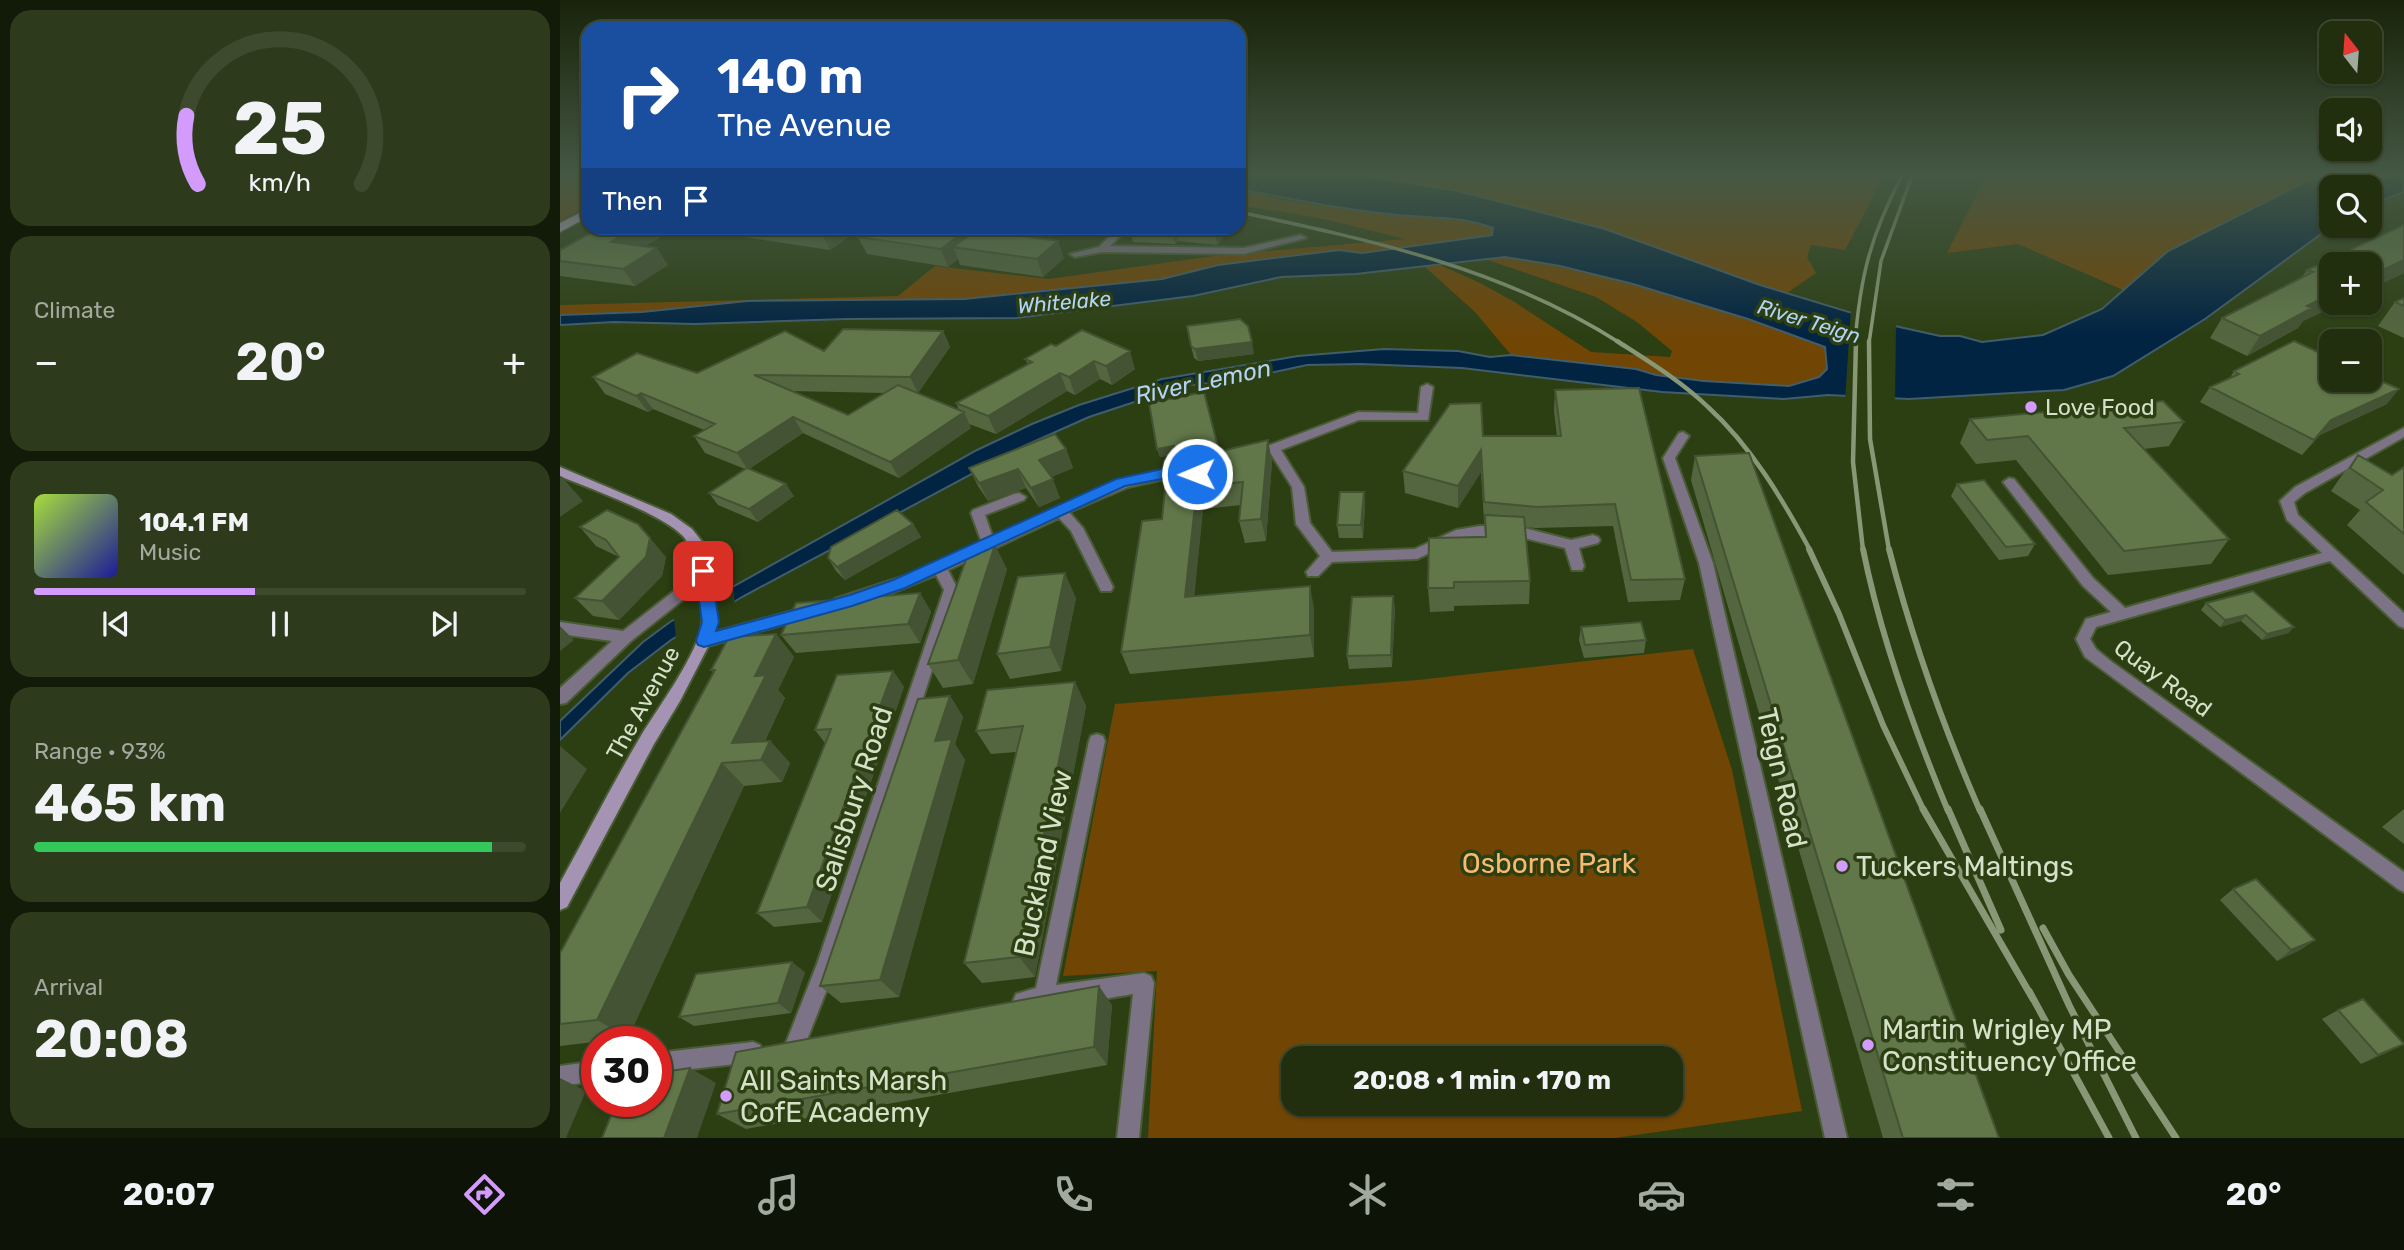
<!DOCTYPE html>
<meta charset="utf-8">
<style>
body{margin:0;font-family:Rubik,sans-serif;background:#2d3b1c;color:#f1f3f6;height:100vh;display:flex;flex-direction:column;font-size:26px;white-space:nowrap}
*{box-sizing:border-box;margin:0}
p{font-size:23px;color:#a2a99e}
.icon{flex:none;width:38px;height:38px;fill:none;stroke:currentColor;stroke-width:2;stroke-linecap:round;stroke-linejoin:round}
.map{position:relative;flex:1;overflow:hidden}
.sheet{display:flex;flex-direction:column;gap:10px;padding:10px;background:#121a08;width:560px}
.sheet>*{flex:none}
.guide{position:absolute;left:21px;top:21px;width:665px;height:214px;border-radius:21px;box-shadow:0 2px 5px #0004,0 0 0 2px #3e4a2e;background:#1a4fa0;color:#fff;overflow:hidden}
.needle{width:46px;rotate:343deg}
.controls{position:absolute;left:1759px;top:21px;display:grid;gap:14px}
.controls a{display:grid;place-items:center;width:63px;height:63px;border-radius:14px;background:#212f0e;box-shadow:0 2px 5px #0004,0 0 0 2px #3e4a2e;font-size:35px}
.speed{position:absolute;left:21px;top:1026px;display:flex;gap:14px;font-size:35px;font-weight:700;text-align:center}
.speed>*{display:grid;place-content:center;width:91px;height:91px;border-radius:50%;background:#212f0e;box-shadow:0 2px 5px #0004,0 0 0 2px #3e4a2e;line-height:1}
.speed .limit{border:10px solid #d22;background:#fff;color:#111}
.pin{position:absolute;display:grid;place-items:center;width:60px;height:60px;color:#fff;margin:-30px;border-radius:14px;box-shadow:0 4px 10px #0006}
.me{position:absolute;width:77px;margin:-38px;rotate:269deg;stroke-linejoin:round;filter:drop-shadow(0 0 5px #0008)}
.turn{display:flex;align-items:center;gap:24px;height:147px;padding:0 21px;font-size:32px}
.turn .icon{width:91px;height:91px;stroke-width:2.5}
.turn b{display:block;font-size:49px;line-height:60px}
.then{display:flex;align-items:center;height:66px;padding:0 21px;background:#0003;gap:14px;font-size:26px}
.big{font-size:52px;font-weight:700;line-height:1.1}
.sheet .card{flex:1;display:flex;flex-direction:column;justify-content:center;gap:10px;min-width:0;padding:0 24px;border-radius:21px;background:#2d3b1c}
.sheet .dial{align-items:center;gap:0}
.dial svg{height:182px;overflow:visible;fill:none;stroke:#3e4a2e;stroke-width:7;stroke-linecap:round;text-anchor:middle}
.dial text{fill:#f1f3f6;stroke:none}
.song{display:flex;align-items:center;gap:21px}
.cover{width:84px;height:84px;border-radius:10px;background:linear-gradient(135deg,hsl(80 70% 55%),hsl(240 70% 35%))}
.played{height:7px;border-radius:4px;background:linear-gradient(90deg,#d39cfc 45%,#3e4a2e 45%)}
.keys{display:flex;justify-content:space-around;direction:ltr}
.heat{display:flex;justify-content:space-between;align-items:center;font-size:38px;direction:ltr}
.charge{height:10px;border-radius:5px;background:linear-gradient(90deg,#34c759 93%,#3e4a2e 0)}
.trip{position:absolute;left:721px;top:1046px;width:402px;height:70px;border-radius:21px;background:#212f0e;box-shadow:0 2px 5px #0004,0 0 0 2px #3e4a2e;font-weight:700;line-height:70px;text-align:center}
.menu{display:flex;height:112px;justify-content:space-around;align-items:center;background:#0d1306;color:#a2a99e}
.menu .icon{width:49px;height:49px}
.menu .active{color:#d39cfc}
.menu b{font-size:32px;color:#f1f3f6}
main{display:flex;flex:1;min-height:0}
.map>svg:first-child{display:block}
</style>
<main>
<section class="sheet">
<div class="card dial"><svg viewBox="0 0 100 80">
<path d="M14 69A42 42 0 1 1 86 69"/>
<path d="M14 69A42 42 0 0 1 9 39" stroke="#d39cfc"/>
<text x="50" y="56" font-size="32" font-weight="700">25</text>
<text x="50" y="72" font-size="11">km/h</text>
</svg></div>
<div class="card"><p>Climate</p>
<div class="heat"><a>−</a><b class="big">20°</b><a>+</a></div>
</div>
<div class="card">
<div class="song"><i class="cover"></i><div><b>104.1 FM</b><p>Music</p></div></div>
<div class="played"></div>
<div class="keys"><svg class="icon" aria-label="previous" viewBox="0 0 24 24"><path d="M18 5L8 12l10 7zM5 5v14"/></svg><svg class="icon" aria-label="pause" viewBox="0 0 24 24"><path d="M8 5v14M16 5v14"/></svg><svg class="icon" aria-label="next" viewBox="0 0 24 24"><path d="M6 5l10 7-10 7zM19 5v14"/></svg></div>
</div>
<div class="card"><p>Range · 93%</p><b class="big">465 km</b><div class="charge"></div></div>
<div class="card"><p>Arrival</p><b class="big">20:08</b></div>
</section>
<div class="map">
<svg width="1844" height="1138" viewBox="0 0 1844 1138">
<rect width="100%" height="100%" fill="#2c3f13"/>
<path fill="#714605" fill-rule="evenodd" d="M0,176H28V205L0,221Z
M808,176H1324L1285,250L1251,245L1247,257L1256,273L1227,293L1116,256L1045,229L898,191Z
M1426,176H1757L1608,250L1563,290L1458,244L1387,253Z
M679,189L733,202L835,215L890,217L934,228L932,235L802,253L778,250L658,265L602,279L404,299L187,301L82,312L0,315V305L338,296L375,266L489,279L661,255L845,239L764,219L679,205Z
M945,257C1055,275 1161,309 1266,347L1267,370L1259,377L1229,386L1144,381L1096,375L1076,369L951,355L915,312L864,266L880,265L918,282L953,301L1031,352L1110,357L1112,351L1077,322L1036,297L922,258Z
M1133,649L1172,770L1242,1111L1055,1138H588L597,971L503,976L555,704L858,680ZM733,1059H1111V1104H733Z"/>
<path fill="#012443" stroke="#415d6b" stroke-width="2" d="M679,176H808L898,191L1045,229L1200,285L1335,326L1380,336H1400L1422,342L1483,335L1542,309L1608,251L1757,176H1844V192L1810,205V187H1771L1772,226L1645,319L1553,376L1504,390L1349,399L1268,395L1224,399L1102,392L902,368L801,364L747,365L677,380L623,386L529,417L464,446L182,597L111,640L68,673L0,740V721L83,642L110,622L417,450L472,424L519,405L602,379L738,356L824,349L898,351L930,357L951,355L1076,369L1096,375L1144,381L1229,386L1259,377L1267,369L1265,347L1188,319L1073,284L1000,266L945,257L796,274L721,277L633,296L456,318L286,319L135,324L54,322L0,325V315L82,312L187,301L404,299L602,279L658,265L779,250L802,253L932,235L933,228C902,216 871,218 838,215C784,210 732,199 679,189Z"/>
<path fill="#2c3f13" d="M1291,309L1336,323L1335,403L1285,400Z
M173,582L175,606L116,641L114,617Z"/>
<g fill="none" stroke-linecap="round" stroke-linejoin="round">
<g stroke="#4a5c34" stroke-width="4">
<path id="street" d="M558,228H568L550,246L684,248L741,235L746,238L684,254L542,252L515,257L510,254L539,247Z
M867,384L873,387L868,420H799L721,450L744,487L750,523L772,552L855,549L896,530L920,526L964,528L1011,540L1033,535L1038,537L1040,540L1038,543L1019,548L1024,566L1022,570H1012L1005,548L964,538L920,536L903,537L857,559L772,562L758,576H748L746,572L760,556L736,524L732,487L711,454L693,460L687,456L689,453L798,412L858,413L861,387Z
M1844,428V437L1745,493L1734,502L1738,515L1844,613V628L1839,626L1770,561L1536,627L1530,639L1536,649L1552,662L1844,872V892L1838,889L1525,657L1516,639L1526,619L1551,612L1523,586L1443,482L1449,478L1454,479L1533,578L1565,608L1762,553L1727,520L1720,501L1735,487Z
M1123,432L1129,436L1115,458L1153,563L1287,1138H1265L1139,563L1103,458L1119,433Z
M626,470L632,474L630,477L604,479L568,487L509,512L523,528L553,587L551,591H541L511,531L499,518L388,570L398,590L277,964L241,1055L234,1058L227,1055L224,1048L257,964L384,590L376,575L334,592L280,608L275,607L273,603L275,599L348,575L422,543L411,513L413,510L454,494L459,493L466,497L464,500L425,515L433,538C496,508 555,474 626,470Z
M142,555L149,560L124,599L71,641L6,703L0,704V688L52,641L0,634V622L63,631L114,591L137,557Z
M247,607L252,608L254,612L252,616L144,647L139,645L137,641L139,637L144,635Z
M537,734L543,736L545,741L496,985L584,973L591,976L594,983L579,1138H557L573,994C555,997 466,1012 456,1008L453,1001L456,994L476,988L529,741L531,736Z
M193,1042L200,1045L203,1052L200,1059L193,1062L96,1073V1053Z
M37,1061V1081L0,1086V1066Z"/>
</g>
<g stroke="#4a5c34" stroke-width="4">
<path id="secondary" d="M0,467L111,514L132,529L144,544L149,560L157,622L151,641L120,701L94,744L7,907L0,910V883C27,834 53,783 82,734C98,708 139,652 142,623C145,606 135,548 123,536C100,513 33,490 0,476Z"/>
</g>
<g stroke="#4a5c34" stroke-width="3">
<path id="primary" d="M28,209V217L0,232V223Z"/>
</g>
<use href="#street" fill="#7d7386" fill-rule="evenodd"/>
<use href="#secondary" fill="#a493b2" fill-rule="evenodd"/>
<use href="#primary" fill="#c2acd4" fill-rule="evenodd"/>
<path stroke="#889876" stroke-width="3.5" d="M679,212C811,240 945,269 1060,343
M1295,343C1300,277 1311,234 1342,176
M1309,343L1321,261L1352,176"/>
<path stroke="#889876" stroke-width="4.5" d="M1057,341C1088,361 1121,381 1148,407C1191,446 1223,500 1250,550
M1296,341L1293,462L1303,550
M1309,341L1310,439L1329,550"/>
<path stroke="#889876" stroke-width="6" d="M1249,549L1279,614L1323,725L1364,811
M1303,549C1321,639 1353,727 1388,811
M1329,549C1352,639 1383,726 1420,811"/>
<path stroke="#889876" stroke-width="7" d="M1363,809L1473,999
M1388,809L1441,930
M1420,809L1509,1005L1576,1138
M1483,928L1509,975L1616,1138
M1469,991L1549,1138"/>
</g>
<path fill="#53663f" fill-rule="evenodd" d="M1844,225V273L1810,289V264L1771,303H1781L1743,321L1738,328L1687,356L1650,338L1662,318L1742,277L1747,270Z
M40,228H117L84,246L108,265L75,286L0,276V250Z
M124,228H290L293,234L270,250Z
M569,228H671L657,245L618,241L615,244L573,242Z
M298,237L405,238L504,258L483,277L400,265L398,259L388,267L307,254Z
M1844,298V338L1818,326L1835,302Z
M383,331L390,347L358,393L399,410L396,403L468,364L465,359L496,346L575,369L552,385L540,379L515,395L507,391L436,434L409,424L411,428L339,478L243,433L189,469L234,496L198,522L158,505L149,493L185,469L145,453L134,436L144,430L93,409L88,412L45,394L33,377L137,373L264,351ZM232,391L324,393L288,415Z
M631,346L694,354L638,361L634,358Z
M1674,371L1827,404L1760,435L1742,455L1640,402L1650,387L1670,378Z
M995,390L1125,579L1120,600L1068,602L1053,526L976,528L965,527L970,581L969,604L894,606V611L870,612L868,588L925,537L921,472L898,508L845,493L843,471L923,436H997L994,411Z
M1410,419L1624,422L1609,446L1584,449L1669,539L1651,564L1548,575L1456,460L1416,464L1400,443Z
M708,440L712,462L706,541L685,543L679,521L681,505L643,509L634,596L754,608V657L570,674L561,652L602,519L613,458L614,455L600,457L597,449L659,452Z
M506,449L513,468L491,477L500,498L479,507L466,488L428,501L418,486L409,468Z
M1798,455L1832,475L1844,467V575L1787,525L1800,510L1771,491L1780,478Z
M1135,456L1439,1138H1323L1131,480Z
M1397,484L1475,544L1468,556L1439,560L1391,496Z
M804,492L805,505L803,538H779L777,525Z
M353,524L361,537L285,580L276,571L268,558Z
M20,527L106,557L102,576L59,620L33,616L15,598L59,557L36,546Z
M447,569L413,684L383,688L368,664Z
M360,593L371,612L360,643L236,653L221,635Z
M516,598L501,671L450,679L437,654Z
M1646,603L1734,627L1728,633L1702,640L1681,621L1660,627L1641,610Z
M835,608L832,667L789,669L787,656Z
M1021,627L1086,640L1084,653L1024,658L1019,640Z
M216,634L234,657L218,690L225,698L205,741H210L230,763L222,782L184,786L68,1038L0,1046V953L153,672L151,670Z
M333,671L344,687L262,922L214,927L197,913L265,743L255,730Z
M515,682L526,706L475,977L422,983L404,963L456,752L431,754L416,731Z
M390,696L403,717L395,744L405,760L339,997L281,1003L260,986Z
M1844,809V844L1822,827Z
M1673,889L1755,940L1740,950L1717,961L1660,900Z
M245,972L231,1013L134,1026L119,1017Z
M552,1005L547,1065L186,1129L157,1114Z
M1778,1010L1844,1044L1826,1053L1801,1064L1762,1019Z"/>
<path fill="#445333" d="M77,228H117L63,259L51,242Z
M270,228H290L293,234L270,250L262,233Z
M611,228H615L618,241L615,244Z
M654,228H671L657,245Z
M402,233L409,250L393,247L398,259L388,267L381,249Z
M498,241L504,258L483,277L477,259Z
M97,248L108,265L75,286L63,269Z
M1844,260V273L1810,289V276Z
M1771,294V303H1781L1743,321L1738,328L1687,356L1700,336L1747,306Z
M383,331L390,347L358,393L350,377Z
M692,342L694,354L638,361L635,349Z
M570,351L575,369L552,385L546,366Z
M534,361L540,379L515,395L509,377Z
M500,373L507,391L436,434L428,416Z
M1839,389L1827,404L1760,435L1742,455L1771,420Z
M81,393L93,409L88,412L76,396Z
M404,412L411,428L339,478L330,462Z
M233,417L243,433L188,470L177,453Z
M708,440L712,462L706,541L701,519Z
M614,446L617,454L600,457L597,449Z
M506,449L513,468L487,479L479,460Z
M921,450V472L898,508V486Z
M458,469L466,488L428,501L419,483Z
M1,476L23,501L0,517V477Z
M493,479L500,498L479,507L471,488Z
M226,484L234,496L198,522L189,509Z
M637,487L643,509L632,619L625,597Z
M804,492L805,505L803,538L801,525Z
M353,524L361,537L285,580L277,567Z
M90,538L106,557L102,576L59,620L42,601Z
M435,545L447,569L413,684L398,660Z
M505,573L516,598L501,671L490,647Z
M750,586L754,608V657L750,635Z
M360,593L371,612L360,643L348,624Z
M833,596L835,608L832,667L831,655Z
M1686,615L1681,621L1660,627L1665,620Z
M0,626L14,640L0,651Z
M1734,627L1728,633L1702,640L1707,634Z
M216,634L234,657L218,690L225,698L196,760L172,743L195,676Z
M333,671L344,687L262,922L247,907Z
M515,682L526,706L475,977L459,957Z
M390,696L403,717L395,744L405,760L339,997L320,980L375,741Z
M210,741L230,763L222,782L201,760Z
M0,746L27,769L0,813Z
M162,763L184,786L68,1038L37,1020Z
M1755,940L1740,950L1717,961L1731,950Z
M232,962L245,972L231,1013L218,1003Z
M539,986L552,1005L547,1065L534,1047Z
M1844,1044L1826,1053L1801,1064L1818,1055Z
M130,1068L156,1083L137,1138H104Z
M0,1078L26,1091L6,1138H0Z"/>
<path fill="#617749" stroke="#445333" stroke-width="2" d="M1844,225V260L1810,276V264H1771V294L1747,306L1752,308L1700,336L1662,318L1753,272L1747,270Z
M40,228H77L51,242L97,248L63,269L0,261V250Z
M226,228H270L262,233Z
M312,228H367L402,233L381,249L298,237Z
M416,230L498,241L477,259L393,247Z
M1844,298V306L1835,302Z
M680,319L688,326L692,342L635,349L631,346L627,326Z
M283,329L383,331L350,377L194,375L288,415L338,385L404,412L330,462L233,417L177,453L134,436L155,424L81,393L76,396L33,377L77,353L137,373L225,331L264,351Z
M522,330L570,351L546,366L534,361L509,377L500,373L428,416L396,403L472,362L465,359L491,344L496,346Z
M1734,341L1771,358V380H1810V376L1839,389L1771,420L1754,440L1650,387L1679,374L1674,371Z
M1079,388L1125,579L1071,580L1055,504L977,507L924,502L921,450L898,486L843,471L890,404L921,403L923,436H1001L995,390Z
M644,392L659,451L632,458H613L614,446L597,449L589,403Z
M1603,401L1624,422L1564,428L1669,539L1564,551L1468,436L1427,440L1410,419Z
M495,434L506,449L479,460L493,479L471,488L458,469L419,483L409,468Z
M708,440L701,519L679,521L683,482L637,487L625,597L750,586V635L561,652L582,521L602,519L608,458H632Z
M1189,453L1439,1138H1343L1135,456Z
M1798,455L1832,475L1844,467V534L1806,502L1823,490L1790,468Z
M187,468L226,484L189,509L149,493Z
M1424,480L1475,544L1446,547L1397,484Z
M780,492H804L801,525H777Z
M47,510L78,524L90,538L86,557L42,601L15,598L59,557L46,540L20,527Z
M337,510L353,524L277,567L268,558L271,547Z
M925,515L964,517L970,581L894,582V588H868L869,538L926,537Z
M435,545L398,660L368,664L411,546Z
M505,573L490,647L437,654L458,577Z
M1693,591L1734,627L1707,634L1686,615L1665,620L1646,603Z
M360,593L348,624L221,635L236,603Z
M833,596L831,655L787,656L792,597Z
M1081,622L1086,640L1025,645L1021,627Z
M216,634L195,676L206,675L172,743L210,741L201,760L162,763L37,1020L0,1024V953L155,670H151L169,637Z
M333,671L247,907L197,913L271,729L255,730L277,675Z
M515,682L459,957L404,963L463,726L416,731L427,690Z
M390,696L375,741L392,739L320,980L260,986L358,699Z
M1696,879L1755,940L1731,950L1673,889Z
M232,962L218,1003L119,1017L136,974Z
M539,986L534,1047L157,1114L176,1052Z
M1803,999L1844,1044L1818,1055L1778,1010Z
M130,1068L104,1138H42L57,1101H96V1073Z"/>
<linearGradient id="sky" x2="0" y2="1"><stop stop-color="#18230a"/><stop offset="0.52" stop-color="#455844"/><stop offset="1" stop-color="#455844" stop-opacity="0"/></linearGradient>
<rect width="1844" height="336" fill="url(#sky)"/>
<path fill="#1a73e8" stroke="#114b97" stroke-width="2" d="M602,469H637L645,474L637,478L602,479L565,486L345,588L292,606L144,647L138,645L136,641L142,622L135,571L137,567H148L151,571L159,622L156,631L290,595L333,580L556,479Z"/>
<g fill="#d39cfc" stroke="#2c3f13" stroke-width="2.5">
<circle cx="1471" cy="407" r="7"/>
<circle cx="1282" cy="866" r="7"/>
<circle cx="1308" cy="1045" r="7"/>
<circle cx="166" cy="1096" r="7"/>
</g>
<g text-anchor="middle" dominant-baseline="central" stroke-width="7" stroke-linejoin="round" paint-order="stroke">
<g font-size="21" font-style="italic" fill="#b3d3f5" stroke="#2c3f13">
<text transform="translate(504 302) rotate(-5)">Whitelake</text>
<text transform="translate(1249 321) rotate(17)">River Teign</text>
</g>
<g font-size="23" fill="#d5e2c9" stroke="#2c3f13" text-anchor="start">
<text x="1485" y="407">Love Food</text>
</g>
<g font-size="23" fill="#d5e2c9" stroke="#2c3f13">
<text transform="translate(1603 678) rotate(36)">Quay Road</text>
<text transform="translate(83 703) rotate(-61)">The Avenue</text>
</g>
<g font-size="24" font-style="italic" fill="#b3d3f5" stroke="#2c3f13">
<text transform="translate(643 382) rotate(-12)">River Lemon</text>
</g>
<g font-size="28" fill="#d5e2c9" stroke="#2c3f13">
<text transform="translate(1222 778) rotate(77)">Teign Road</text>
<text transform="translate(294 799) rotate(-72)">Salisbury Road</text>
<text transform="translate(483 863) rotate(-78)">Buckland View</text>
</g>
<g font-size="28" fill="#f9ba6f" stroke="#2c3f13">
<text x="989" y="863">Osborne Park</text>
</g>
<g font-size="28" fill="#d5e2c9" stroke="#2c3f13" text-anchor="start">
<text x="1296" y="866">Tuckers Maltings</text>
<text x="1322" y="1029">Martin Wrigley MP<tspan x="1322" dy="32">Constituency Office</tspan></text>
<text x="180" y="1080">All Saints Marsh<tspan x="180" dy="32">CofE Academy</tspan></text>
</g>
</g>
</svg>
<div class="controls">
<a><svg class="needle" viewBox="-14 -14 28 28"><path d="M0-13l5 13h-10z" fill="#e53935"/><path d="M0 13l5-13h-10z" fill="#a2a99e"/></svg></a>
<a><svg class="icon" aria-label="sound" viewBox="0 0 24 24"><path d="M4 9h4l5-4v14l-5-4H4zM17 9q2 3 0 6"/></svg></a>
<a><svg class="icon" aria-label="search" viewBox="0 0 24 24"><circle cx="10" cy="10" r="6"/><path d="M15 15l6 6"/></svg></a>
<a>+</a>
<a>−</a>
</div>
<div class="speed"><div class="limit">30</div></div>
<div class="pin" style="left:143px;top:571px;background:#d93025"><svg class="icon" aria-label="arrive" viewBox="0 0 24 24"><path d="M6 21V4h12l-3 4 3 4H6"/></svg></div>
<svg class="me" style="left:637px;top:474px" viewBox="-20 -20 40 40"><circle r="17" fill="#1a73e8" stroke="#fff" stroke-width="3"/><path d="M0-11L8 9 0 5-8 9z" fill="#fff"/></svg>
<div class="trip">20:08 · 1 min · 170 m</div>
<div class="guide">
<div class="turn"><svg class="icon" aria-label="right" viewBox="0 0 24 24"><path d="M7 20v-9h11M14 6l5 5-5 5"/></svg><div><b>140 m</b>The Avenue</div></div>
<div class="then">Then<svg class="icon" aria-label="arrive" viewBox="0 0 24 24"><path d="M6 21V4h12l-3 4 3 4H6"/></svg></div>
</div>
</div>
</main>
<nav class="menu">
<b>20:07</b>
<svg class="icon active" aria-label="directions" viewBox="0 0 24 24"><path d="M12 3l9 9-9 9-9-9zM9 14v-3h6M13 9l2 2-2 2"/></svg>
<svg class="icon" aria-label="music" viewBox="0 0 24 24"><path d="M9 18V5l10-2v13"/><circle cx="6" cy="18" r="3"/><circle cx="16" cy="16" r="3"/></svg>
<svg class="icon" aria-label="phone" viewBox="0 0 24 24"><path d="M5 4h4l2 5-3 2q2 4 5 5l2-3 5 2v4C11 20 4 13 5 4z"/></svg>
<svg class="icon" aria-label="climate" viewBox="0 0 24 24"><path d="M12 3v18M4 7l16 10M4 17L20 7"/></svg>
<svg class="icon" aria-label="car" viewBox="0 0 24 24"><path d="M5 17H2v-5l4-1 3-4h7l3 4 3 1v5h-3M9 17h6M6 11h13"/><circle cx="7" cy="17" r="2"/><circle cx="17" cy="17" r="2"/></svg>
<svg class="icon" aria-label="filters" viewBox="0 0 24 24"><path d="M4 7h16M4 17h16"/><circle cx="9" cy="7" r="2"/><circle cx="15" cy="17" r="2"/></svg>
<b>20°</b>
</nav>
